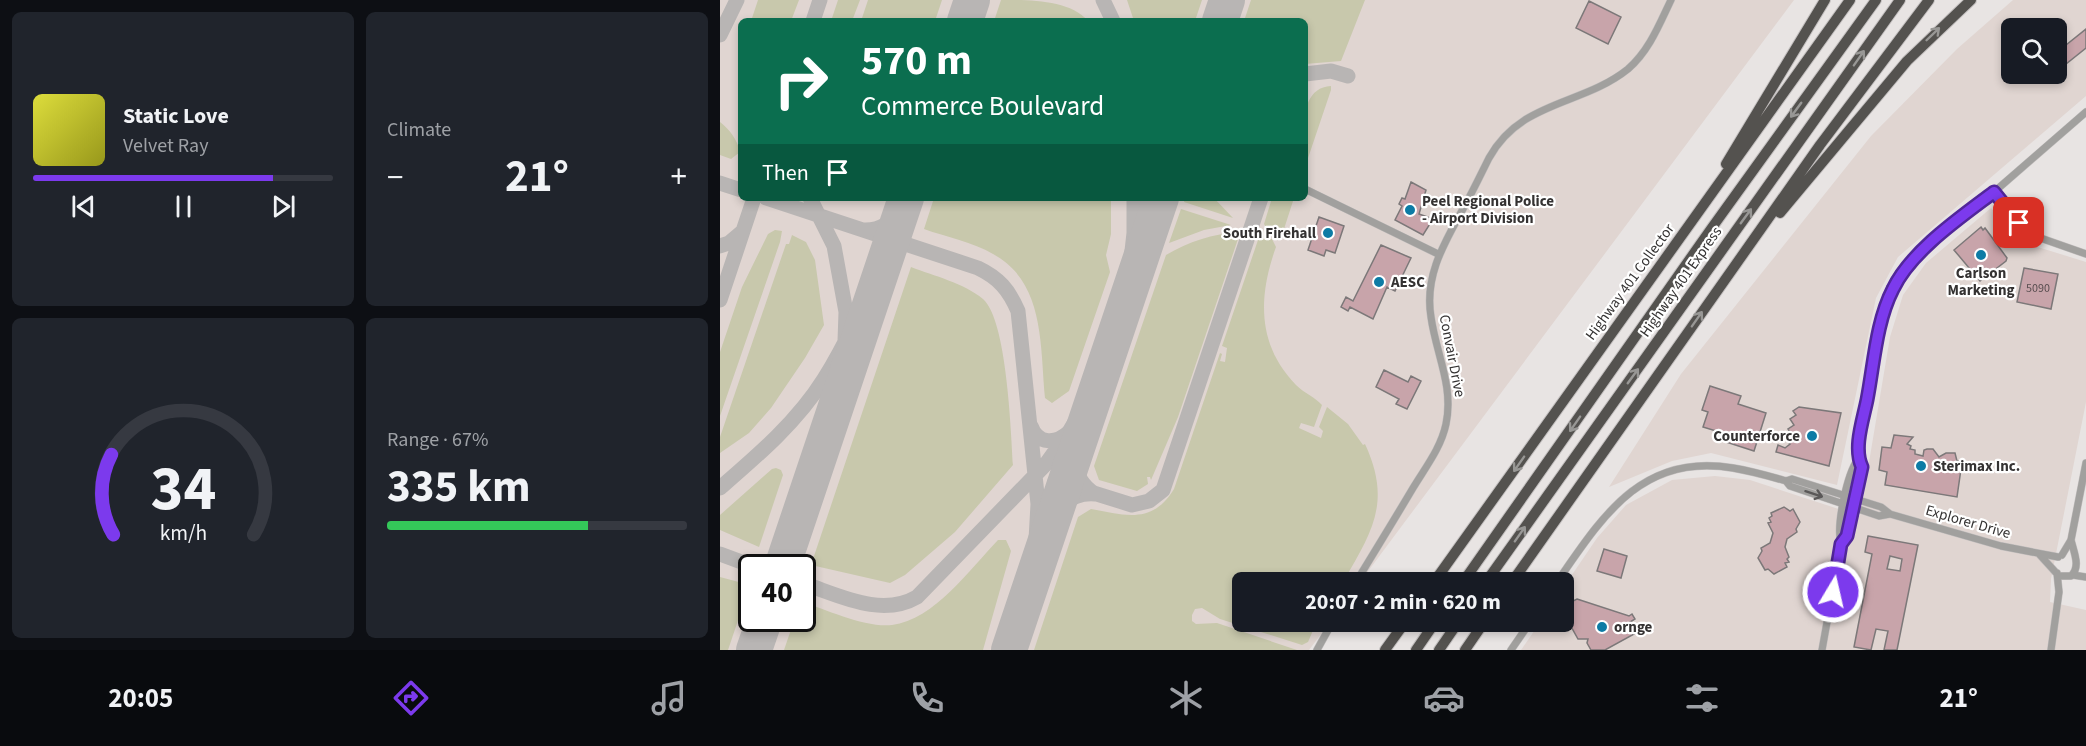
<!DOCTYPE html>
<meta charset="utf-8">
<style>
body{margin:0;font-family:"Source Sans 3",sans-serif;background:#20242c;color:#f1f3f6;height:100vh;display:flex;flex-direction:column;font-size:22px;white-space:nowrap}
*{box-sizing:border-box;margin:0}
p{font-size:20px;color:#9ea1a6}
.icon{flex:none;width:33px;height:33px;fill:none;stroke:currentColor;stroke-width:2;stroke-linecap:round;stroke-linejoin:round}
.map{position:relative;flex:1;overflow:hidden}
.side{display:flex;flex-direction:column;gap:12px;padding:12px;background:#0d0f14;width:720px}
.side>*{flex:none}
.banner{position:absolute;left:18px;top:18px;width:570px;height:183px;border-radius:9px;box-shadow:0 3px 9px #0003;background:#0b6e4f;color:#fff;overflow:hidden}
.tools{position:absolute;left:1281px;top:18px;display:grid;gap:12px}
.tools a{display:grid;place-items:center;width:66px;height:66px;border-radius:9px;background:#171b24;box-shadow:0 3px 9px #0003;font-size:30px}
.speed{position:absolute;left:18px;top:554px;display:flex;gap:12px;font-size:30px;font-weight:700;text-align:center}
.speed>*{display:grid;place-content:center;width:78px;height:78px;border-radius:50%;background:#171b24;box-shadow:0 3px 9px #0003;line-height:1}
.speed .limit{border:3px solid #111;border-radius:9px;background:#fff;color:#111}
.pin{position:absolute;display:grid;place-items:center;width:51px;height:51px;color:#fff;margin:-26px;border-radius:12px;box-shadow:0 3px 9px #0006}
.me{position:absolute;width:66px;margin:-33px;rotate:9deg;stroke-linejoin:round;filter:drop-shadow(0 0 4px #0008)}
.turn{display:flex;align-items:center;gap:21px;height:126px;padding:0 24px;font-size:27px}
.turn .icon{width:78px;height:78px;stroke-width:2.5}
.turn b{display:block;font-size:42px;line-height:51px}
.then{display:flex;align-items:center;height:57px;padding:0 24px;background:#0003;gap:12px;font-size:22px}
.big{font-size:45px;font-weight:700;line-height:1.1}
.side .tile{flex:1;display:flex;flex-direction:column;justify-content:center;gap:9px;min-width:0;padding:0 21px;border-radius:9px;background:#20242c}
.side .dial{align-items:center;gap:0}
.dial svg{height:156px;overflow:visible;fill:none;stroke:#363941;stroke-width:7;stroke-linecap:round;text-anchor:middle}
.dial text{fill:#f1f3f6;stroke:none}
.song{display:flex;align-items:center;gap:18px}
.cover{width:72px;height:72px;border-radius:9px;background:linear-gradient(135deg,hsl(60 70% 55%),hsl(60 70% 35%))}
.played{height:6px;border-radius:3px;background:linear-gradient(90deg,#7c3aed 80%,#363941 80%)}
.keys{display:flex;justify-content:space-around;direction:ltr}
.heat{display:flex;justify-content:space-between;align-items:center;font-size:33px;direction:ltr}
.charge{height:9px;border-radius:4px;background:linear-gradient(90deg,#34c759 67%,#363941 0)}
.side .tiles{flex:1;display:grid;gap:12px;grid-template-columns:repeat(2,1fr)}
.trip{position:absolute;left:512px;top:572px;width:342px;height:60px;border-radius:9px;background:#171b24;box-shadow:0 3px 9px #0003;font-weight:700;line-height:60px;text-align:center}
.tab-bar{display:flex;height:96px;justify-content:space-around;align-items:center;background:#090b0e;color:#9ea1a6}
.tab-bar .icon{width:42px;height:42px}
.tab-bar .active{color:#7c3aed}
.tab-bar b{font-size:27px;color:#f1f3f6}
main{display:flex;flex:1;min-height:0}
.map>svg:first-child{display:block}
</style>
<main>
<section class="side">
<div class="tiles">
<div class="tile">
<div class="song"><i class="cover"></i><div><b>Static Love</b><p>Velvet Ray</p></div></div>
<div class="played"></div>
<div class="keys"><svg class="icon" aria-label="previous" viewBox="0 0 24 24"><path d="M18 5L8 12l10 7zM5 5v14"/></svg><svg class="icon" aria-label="pause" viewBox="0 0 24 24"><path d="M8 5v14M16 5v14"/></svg><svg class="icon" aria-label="next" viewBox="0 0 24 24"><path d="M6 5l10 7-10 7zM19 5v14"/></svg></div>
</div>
<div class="tile"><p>Climate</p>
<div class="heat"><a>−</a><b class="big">21°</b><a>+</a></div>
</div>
<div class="tile dial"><svg viewBox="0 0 100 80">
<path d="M14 69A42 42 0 1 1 86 69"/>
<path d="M14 69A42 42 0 0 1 13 28" stroke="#7c3aed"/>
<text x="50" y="56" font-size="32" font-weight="700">34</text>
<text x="50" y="72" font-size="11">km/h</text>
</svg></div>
<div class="tile"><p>Range · 67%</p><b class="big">335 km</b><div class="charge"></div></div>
</div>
</section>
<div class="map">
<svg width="1366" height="650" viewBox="0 0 1366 650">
<rect width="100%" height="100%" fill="#e8e4e3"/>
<path fill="#e0d5d1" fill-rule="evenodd" d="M0,0H1074L640,582H522V621H611L589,650H0ZM21,21H585V198H21ZM32,567H82V618H32Z
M1293,0H1366V96L1178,257L1156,298L1117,485L991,453L952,461L889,487L961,374L1151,136L1237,49ZM1292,28H1336V74H1292Z
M1271,208L1302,242L1366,262V402L1331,579L1330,602L1366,610V650H801L821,621H843V588L877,538L906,505L952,480L995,476L1030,480L1140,516L1170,337L1183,295L1206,263Z"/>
<path fill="#c8c8ac" d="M38,0H79L71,21H31Z
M118,0H140L132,21H111Z
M148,0H222L215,21H141Z
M281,0C311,0 350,0 368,21H274Z
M407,0H482L475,21H414Z
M531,0H645L621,61L585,64V21H524Z
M611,86V90L585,167C585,142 575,88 611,86Z
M0,122C10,130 17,139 20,152L11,159L0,155Z
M214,198H391V234L386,255L390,272L349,391L332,403L325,398C320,346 325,282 273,254C253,242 226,237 204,229Z
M465,198H494L513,218L464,202Z
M552,198H574L564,229L556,233L548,230L544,224Z
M461,209L511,225L484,230L449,243Z
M55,230L62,231L60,242L0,416V352L22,287L48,234Z
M520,233L458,417L431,480L430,477H427L428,484L417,491L379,480L374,466L446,255C469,242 492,233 520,233Z
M72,235L86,242L95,260L104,325L85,358L51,408L29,433L0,453V437L66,244H69Z
M546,238L552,239L556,247C538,297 537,345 576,385C584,393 595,397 602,405L594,427L581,423L579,428L601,438L603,431L599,427L607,407L628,424L643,445L645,444C672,502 652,532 623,582H522V621H597L588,642L582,645L500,619L482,608L475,609L472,615V621L476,624L497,623L577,650H314L358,517L371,509C405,515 432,525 454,489L500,353L502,354L500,361L505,362L507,348L502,346L538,240Z
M191,267C214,276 244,283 263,299C287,320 291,431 293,465L235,532L185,575L170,583L91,565Z
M56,468L61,470L63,475L39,547L0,530V515L52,469Z
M278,540H286L291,551L263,650H64L75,618H82L83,602C107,610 146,628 172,625C214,620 250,569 278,540Z
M0,577L30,585L8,650H0Z"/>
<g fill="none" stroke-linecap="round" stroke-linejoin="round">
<path stroke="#b8b5b4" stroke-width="15" d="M383,0L393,21
M93,21L100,0
M501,21L508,0
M0,35L17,0
M585,74L611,71L628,76
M0,183L21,190
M46,198L258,268C279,278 289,290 298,311L318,504L316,540L299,619
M90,198L114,246L126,312L124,370L109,426
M143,230C161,231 172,222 182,209
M0,246L9,243L22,232
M407,296L414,233V198
M0,300L34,198
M311,426C318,445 336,444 349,432
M335,481L412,505L429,501L443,490L541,198
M0,488C37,456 77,422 104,379C131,336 151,287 172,240
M0,554L35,567
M320,560C330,530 335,491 375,494C340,471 361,438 371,407
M82,583C119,595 161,618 197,597L326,464L349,432L378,384"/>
<path stroke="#b8b5b4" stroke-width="36" d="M245,21L252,0
M500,21L507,0
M62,567L186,198
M34,650L45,618
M289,650L441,198"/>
</g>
<path fill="#c8a4aa" stroke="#7c7879" stroke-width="1.5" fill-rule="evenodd" d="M869,1L901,17L888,44L856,28Z
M1366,29V48L1336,72V53Z
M691,182L706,190L699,214L713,219L703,235L675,220L682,206L679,204L682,198L685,199Z
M599,217L624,226L615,253L606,250L604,256L588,250Z
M1261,227L1263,230L1265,228L1287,258L1286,261L1260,281L1234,250Z
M661,245L691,258L675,291L667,287L653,319L630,307L628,311L621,307L626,297L633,301Z
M1304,268L1338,274L1331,309L1297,302Z
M664,370L688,382L691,376L701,381L687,409L676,404L679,399L656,387Z
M990,386L1021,396L1018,404L1046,413L1034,451L1006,442V434L983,427L988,412L982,410Z
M1079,407L1121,413L1109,466L1056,452L1058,445L1065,448L1070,444L1066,438L1072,435L1068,429L1074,425L1070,419L1076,415L1073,411Z
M1174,435L1193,437L1187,444L1191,446L1190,449L1195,450V454L1203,456L1204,450L1207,449H1213L1219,457L1226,453H1235L1237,461L1242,462L1237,497L1165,485L1167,472L1159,470L1162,447L1171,448Z
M1064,507L1070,511L1073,509L1080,522L1076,529L1077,532L1067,539L1065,547L1069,557L1067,559L1069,562L1065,563L1067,567L1054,574L1048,569L1045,570L1038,558L1042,551L1041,548L1050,543L1053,533L1048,523L1051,522L1049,518L1052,516L1051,513Z
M1148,536L1198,545L1177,650H1164L1168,631L1156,629L1151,650L1134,647L1152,554L1145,552ZM1170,556L1182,559L1180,571L1167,569Z
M884,549L907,556L901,578L877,571Z
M857,599L909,616L912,614L915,619L910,622L916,633L885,650H871L867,643L868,639H858L843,612V606Z"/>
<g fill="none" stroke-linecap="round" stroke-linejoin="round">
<g stroke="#c4c0c0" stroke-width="8">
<path id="minor" d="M585,189L718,254
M1274,192L1293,217L1312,235L1366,254
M1066,481L1070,486L1159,516L1170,514
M1121,544C1116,525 1127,474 1138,459L1158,336L1168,300L1178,279L1196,255L1274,192L1366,112
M1319,554L1339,576H1351C1361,567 1354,553 1351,540
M1342,555L1351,540L1366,463
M1353,575L1366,577
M636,582C655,551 674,520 693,488C705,468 721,448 726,424C734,386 716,354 711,317C704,275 725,242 744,207C753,191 761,174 769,158C801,100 862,106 908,69C929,51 939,25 951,0
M837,582C882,517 922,452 1013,468C1031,471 1049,476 1066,481L1072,479L1161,507L1170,514L1281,546L1338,557
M597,650L613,621
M791,650L811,621
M1102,650L1121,544L1127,535L1142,467L1138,459
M1331,650L1339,592L1337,573"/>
</g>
<g stroke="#c4c0c0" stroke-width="12">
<path id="highway" d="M1006,164L1105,0
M1060,213L1187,61L1251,0
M714,582L1130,0
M743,582L991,229L1156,0
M766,582L1180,0
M792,582L1100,145L1209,0
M665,650L686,621
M696,650L716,621
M719,650L739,621
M745,650L765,621"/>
</g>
<use href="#minor" stroke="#a1a09e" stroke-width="7"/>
<use href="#highway" stroke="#54524f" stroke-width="10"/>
</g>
<defs><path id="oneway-shaft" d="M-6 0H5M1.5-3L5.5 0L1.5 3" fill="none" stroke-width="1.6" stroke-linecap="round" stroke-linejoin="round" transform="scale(1.5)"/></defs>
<g stroke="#989795">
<use href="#oneway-shaft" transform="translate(1213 34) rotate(-44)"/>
<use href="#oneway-shaft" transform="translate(1139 58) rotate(-55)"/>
<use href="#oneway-shaft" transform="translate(1076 110) rotate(126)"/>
<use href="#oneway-shaft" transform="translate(1026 216) rotate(-54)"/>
<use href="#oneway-shaft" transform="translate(977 319) rotate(-55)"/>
<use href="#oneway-shaft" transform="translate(913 376) rotate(-54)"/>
<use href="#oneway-shaft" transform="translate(855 424) rotate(125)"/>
<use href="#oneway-shaft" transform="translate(799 464) rotate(125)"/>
<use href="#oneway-shaft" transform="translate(800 534) rotate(-55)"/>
</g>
<use stroke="#5a5858" href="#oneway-shaft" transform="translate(1094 494) rotate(18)"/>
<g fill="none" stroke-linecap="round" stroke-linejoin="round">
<g stroke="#51269a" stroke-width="15">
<path id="route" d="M1113,592L1121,544L1127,536L1142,467C1133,448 1143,420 1147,400C1154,364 1156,322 1173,289C1191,251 1241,217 1274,192L1299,223"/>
</g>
<use href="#route" stroke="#7c3aed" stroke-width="10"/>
</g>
<g fill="#0d7ba5" stroke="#fff" stroke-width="2">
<circle cx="690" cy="210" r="6"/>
<circle cx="608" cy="233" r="6"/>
<circle cx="1261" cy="255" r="6"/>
<circle cx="659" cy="282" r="6"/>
<circle cx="1092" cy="436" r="6"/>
<circle cx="1201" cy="466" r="6"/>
<circle cx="882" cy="627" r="6"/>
</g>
<g text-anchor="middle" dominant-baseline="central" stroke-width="4.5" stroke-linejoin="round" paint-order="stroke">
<g font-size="12" fill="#594e50">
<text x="1318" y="288">5090</text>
</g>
<g font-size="15" font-weight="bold" fill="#343232" stroke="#fff" text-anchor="start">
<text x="702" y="201">Peel Regional Police<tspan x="702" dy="17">- Airport Division</tspan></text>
<text x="596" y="233" text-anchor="end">South Firehall</text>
<text x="1261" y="273" text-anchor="middle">Carlson<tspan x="1261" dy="17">Marketing</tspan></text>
<text x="671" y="282">AESC</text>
<text x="1080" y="436" text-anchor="end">Counterforce</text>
<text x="1213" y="466">Sterimax Inc.</text>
<text x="894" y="627">ornge</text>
</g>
<g font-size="15" fill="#343232" stroke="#fff">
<text transform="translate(910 282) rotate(-54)">Highway 401 Collector</text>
<text transform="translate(961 282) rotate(-55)">Highway 401 Express</text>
<text transform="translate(732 356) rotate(79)">Convair Drive</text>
<text transform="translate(1248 522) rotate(16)">Explorer Drive</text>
</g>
</g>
</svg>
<div class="tools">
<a><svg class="icon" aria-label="search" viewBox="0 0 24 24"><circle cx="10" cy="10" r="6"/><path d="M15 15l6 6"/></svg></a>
</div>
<div class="speed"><div class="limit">40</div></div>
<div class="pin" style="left:1299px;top:223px;background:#d93025"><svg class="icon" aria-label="arrive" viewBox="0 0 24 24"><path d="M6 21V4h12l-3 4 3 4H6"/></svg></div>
<svg class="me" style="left:1113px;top:592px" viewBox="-20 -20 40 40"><circle r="17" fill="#7c3aed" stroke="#fff" stroke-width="3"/><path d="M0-11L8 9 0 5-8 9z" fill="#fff"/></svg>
<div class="trip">20:07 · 2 min · 620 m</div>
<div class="banner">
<div class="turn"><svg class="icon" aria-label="right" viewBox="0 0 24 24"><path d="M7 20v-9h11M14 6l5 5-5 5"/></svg><div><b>570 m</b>Commerce Boulevard</div></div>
<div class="then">Then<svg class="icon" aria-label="arrive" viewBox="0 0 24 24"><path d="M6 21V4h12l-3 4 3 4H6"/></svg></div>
</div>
</div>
</main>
<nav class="tab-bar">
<b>20:05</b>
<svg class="icon active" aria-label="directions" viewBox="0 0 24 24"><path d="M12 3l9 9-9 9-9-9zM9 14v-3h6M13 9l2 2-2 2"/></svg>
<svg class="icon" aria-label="music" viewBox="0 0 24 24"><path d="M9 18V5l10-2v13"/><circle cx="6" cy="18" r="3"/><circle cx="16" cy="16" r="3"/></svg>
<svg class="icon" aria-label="phone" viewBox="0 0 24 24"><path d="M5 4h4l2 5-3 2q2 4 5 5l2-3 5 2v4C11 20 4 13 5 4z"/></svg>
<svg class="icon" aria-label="climate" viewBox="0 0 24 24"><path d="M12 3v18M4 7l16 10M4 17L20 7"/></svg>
<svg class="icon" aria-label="car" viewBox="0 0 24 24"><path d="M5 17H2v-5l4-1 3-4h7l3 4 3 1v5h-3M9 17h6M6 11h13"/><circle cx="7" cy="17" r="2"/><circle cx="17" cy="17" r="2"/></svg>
<svg class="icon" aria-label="filters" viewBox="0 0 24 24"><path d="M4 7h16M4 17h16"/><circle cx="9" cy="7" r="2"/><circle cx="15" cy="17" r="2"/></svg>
<b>21°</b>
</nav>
